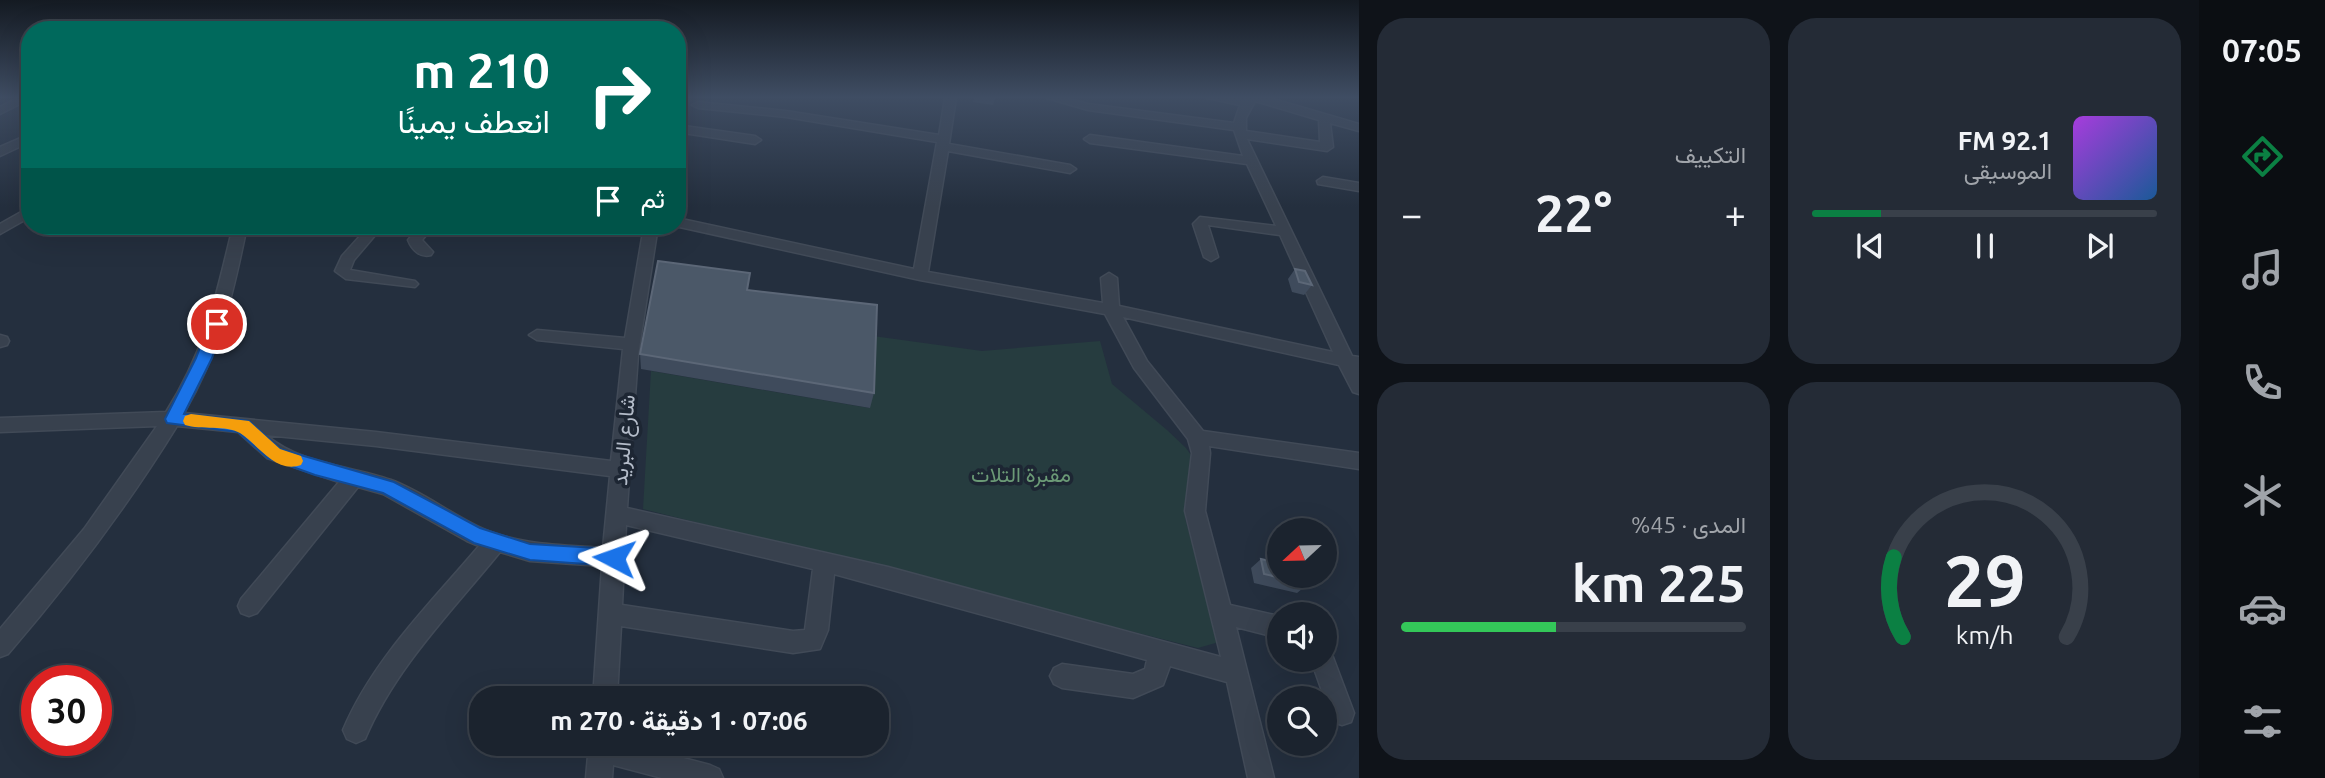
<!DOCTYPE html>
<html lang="ar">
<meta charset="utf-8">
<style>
body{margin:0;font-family:Ubuntu,Vazirmatn,sans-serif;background:#242b36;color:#f1f3f6;direction:rtl;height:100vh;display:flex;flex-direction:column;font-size:26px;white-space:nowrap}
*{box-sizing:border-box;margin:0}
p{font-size:23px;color:#a0a4aa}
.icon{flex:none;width:38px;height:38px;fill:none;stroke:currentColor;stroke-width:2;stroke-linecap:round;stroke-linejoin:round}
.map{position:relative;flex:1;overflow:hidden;direction:ltr}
.details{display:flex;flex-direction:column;gap:18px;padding:18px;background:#0f1319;width:840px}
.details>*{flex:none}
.hud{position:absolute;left:21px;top:21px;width:665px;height:214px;border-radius:28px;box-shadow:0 7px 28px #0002,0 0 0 2px #39404a;direction:rtl;background:#00695c;color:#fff;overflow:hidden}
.needle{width:46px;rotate:248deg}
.controls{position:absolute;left:1267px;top:518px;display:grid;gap:14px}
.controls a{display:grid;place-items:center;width:70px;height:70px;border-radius:50%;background:#1b232e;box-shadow:0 7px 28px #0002,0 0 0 2px #39404a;font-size:35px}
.speed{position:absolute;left:21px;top:665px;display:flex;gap:14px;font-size:35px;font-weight:700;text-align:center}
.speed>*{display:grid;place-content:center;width:91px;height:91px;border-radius:50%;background:#1b232e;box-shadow:0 7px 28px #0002,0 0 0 2px #39404a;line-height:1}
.speed .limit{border:10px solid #d22;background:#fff;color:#111}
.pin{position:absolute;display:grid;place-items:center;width:60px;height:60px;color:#fff;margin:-30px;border:4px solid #fff;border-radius:50%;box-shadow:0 2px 7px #0007}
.me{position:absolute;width:77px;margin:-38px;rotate:274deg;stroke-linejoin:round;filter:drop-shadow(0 0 5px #0008)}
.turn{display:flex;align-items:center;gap:24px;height:147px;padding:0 21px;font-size:32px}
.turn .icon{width:91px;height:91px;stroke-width:2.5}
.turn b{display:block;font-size:49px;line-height:60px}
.then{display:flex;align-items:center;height:66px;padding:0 21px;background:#0003;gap:14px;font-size:26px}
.big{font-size:52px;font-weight:700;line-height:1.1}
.details .tile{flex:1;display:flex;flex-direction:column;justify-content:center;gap:10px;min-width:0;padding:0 24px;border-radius:28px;background:#242b36}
.details .dial{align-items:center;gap:0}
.dial svg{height:182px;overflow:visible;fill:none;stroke:#39404a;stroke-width:7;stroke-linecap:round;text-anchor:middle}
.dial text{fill:#f1f3f6;stroke:none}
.song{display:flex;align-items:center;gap:21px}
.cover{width:84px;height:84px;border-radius:10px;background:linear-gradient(135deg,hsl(280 70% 55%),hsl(210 70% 35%))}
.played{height:7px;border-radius:4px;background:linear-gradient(90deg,#0b8043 20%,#39404a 20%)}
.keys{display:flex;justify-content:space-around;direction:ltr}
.heat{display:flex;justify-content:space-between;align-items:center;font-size:38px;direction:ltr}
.charge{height:10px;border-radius:5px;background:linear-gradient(90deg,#34c759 45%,#39404a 0)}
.details .tiles{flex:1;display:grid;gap:18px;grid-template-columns:repeat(2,1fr)}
.trip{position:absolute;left:469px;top:686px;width:420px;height:70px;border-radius:28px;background:#1b232e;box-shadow:0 7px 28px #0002,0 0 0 2px #39404a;font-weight:700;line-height:70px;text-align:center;direction:rtl}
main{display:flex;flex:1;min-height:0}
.dock{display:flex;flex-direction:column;width:126px;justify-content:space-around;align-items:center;background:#0b0e12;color:#a0a4aa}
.dock .icon{width:49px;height:49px}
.dock .active{color:#0b8043}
.dock b{font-size:32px;color:#f1f3f6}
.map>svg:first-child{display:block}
</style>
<main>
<nav class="dock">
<b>07:05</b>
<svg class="icon active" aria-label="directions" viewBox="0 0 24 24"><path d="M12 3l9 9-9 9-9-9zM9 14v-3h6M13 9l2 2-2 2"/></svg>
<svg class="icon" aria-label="music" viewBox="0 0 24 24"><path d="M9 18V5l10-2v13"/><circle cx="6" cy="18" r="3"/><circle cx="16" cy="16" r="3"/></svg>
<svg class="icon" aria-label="phone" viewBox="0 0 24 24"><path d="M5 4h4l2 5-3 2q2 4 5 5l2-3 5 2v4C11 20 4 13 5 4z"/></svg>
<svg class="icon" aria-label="climate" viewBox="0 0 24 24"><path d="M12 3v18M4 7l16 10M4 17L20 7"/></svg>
<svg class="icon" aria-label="car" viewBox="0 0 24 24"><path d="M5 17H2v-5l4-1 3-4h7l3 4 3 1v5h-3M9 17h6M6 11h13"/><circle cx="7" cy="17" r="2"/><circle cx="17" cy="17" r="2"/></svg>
<svg class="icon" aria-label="filters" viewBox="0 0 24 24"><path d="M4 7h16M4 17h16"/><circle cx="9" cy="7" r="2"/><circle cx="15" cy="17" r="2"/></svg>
</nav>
<section class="details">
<div class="tiles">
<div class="tile">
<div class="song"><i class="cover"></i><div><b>92.1 FM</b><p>الموسيقى</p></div></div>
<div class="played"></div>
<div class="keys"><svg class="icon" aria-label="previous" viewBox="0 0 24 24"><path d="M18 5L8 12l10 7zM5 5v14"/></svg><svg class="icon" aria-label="pause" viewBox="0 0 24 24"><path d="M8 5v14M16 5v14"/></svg><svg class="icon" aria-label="next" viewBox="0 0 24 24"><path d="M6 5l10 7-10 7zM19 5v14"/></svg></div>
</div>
<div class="tile"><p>التكييف</p>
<div class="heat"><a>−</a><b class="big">22°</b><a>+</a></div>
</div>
<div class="tile dial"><svg viewBox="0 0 100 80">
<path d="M14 69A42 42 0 1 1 86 69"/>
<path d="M14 69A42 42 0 0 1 10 34" stroke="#0b8043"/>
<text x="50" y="56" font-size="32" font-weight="700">29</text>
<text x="50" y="72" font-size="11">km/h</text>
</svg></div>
<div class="tile"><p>المدى · 45%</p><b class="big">225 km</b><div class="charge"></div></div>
</div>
</section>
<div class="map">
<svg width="1359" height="778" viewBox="0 0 1359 778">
<rect width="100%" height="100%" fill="#242f3e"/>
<path fill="#263c3f" d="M873,336L982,351L1100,341L1112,384L1167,430L1186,448L1195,461L1185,501V518L1219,642L1198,648L643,509L651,371L869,408Z"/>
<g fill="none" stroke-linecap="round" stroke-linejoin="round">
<g stroke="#414a57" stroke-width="3">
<path id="minor" d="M17,98L30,99L0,114V107Z
M945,98H956L949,144L1070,165L1076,169L1070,173L948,151L928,272L1103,303L1101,278L1109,273L1117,278L1119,306L1333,352L1280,235L1208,225L1218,257L1211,261L1204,257L1193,224L1200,217L1276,226L1247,164L1090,143L1084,139L1090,135L1243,156L1234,130L1088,110L1047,98H1065L1088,104L1234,123L1240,105L1207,98H1270L1359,124V131L1330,123L1333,147L1327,151L1247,139L1352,356L1359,357V394L1353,392L1339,365L1123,317L1147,361L1203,431L1359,453V469L1209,446L1210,453L1205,511L1230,605L1279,616V638L1236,627L1274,778H1248L1227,682L1170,666L1163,685L1133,698L1062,688L1054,684L1050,676L1054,668L1062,664L1133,674L1145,669L1147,660L834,574L828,630L820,649L793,653L621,626L617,698H593L602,566L530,561L500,552C452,611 395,668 365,739L356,743L347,739L343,730C373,659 430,604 479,546L467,541L383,494L358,487L257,613L249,616L241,613L238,606L241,599L339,482L267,458L238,432L177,426C127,507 70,582 8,654L0,657V629L84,529L157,426L0,432V418L166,412C206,349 216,296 233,226H247C233,295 220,351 184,413L376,432L611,461L623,349L537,340L529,335L537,330L625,338L644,226H658L638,355L627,508L888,567L1221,657L1185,511L1192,453L1188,439L1134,368L1105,314L920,280L675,226L677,218L914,269L937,142L786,117L698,108L692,105L698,102L786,111L939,135ZM1255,101L1319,120L1320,142L1246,131V118ZM266,435L376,446L610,476L603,548C561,545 515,545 477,526C448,512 421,491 391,480C349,465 301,465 266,435ZM626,525L813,569L805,630L793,631L622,605Z
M677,125L755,136L761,140L755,144L677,132Z
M30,134V142L0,156V147Z
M1323,177L1359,183V191L1318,184L1317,181Z
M30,207V217L0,234V224Z
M369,226H383L354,260L350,270L415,281L418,284L415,287L346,279L335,271L342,256Z
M420,226H434L422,240L433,252L431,255C420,258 412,250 408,240Z
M0,335L7,337L9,341L7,345L0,347Z
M1325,649L1331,652L1354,713L1351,722L1342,725L1333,722L1311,660H1325Z
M589,744H630L710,765L719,769L723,778H662L613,765L612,778H586Z"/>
</g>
<use href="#minor" fill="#38414e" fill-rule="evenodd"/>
</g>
<path fill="#3f4b5c" d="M974,98H995L993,105L973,102Z
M1295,269L1312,285L1304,295L1292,292L1288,279Z
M748,290L874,393L870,408L641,369L640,354Z
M1275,545L1308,584L1297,593L1254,583L1251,568L1261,559L1266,560L1265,554Z"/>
<path fill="#4b5868" stroke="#5c6777" stroke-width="2" d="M658,261L750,273L747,290L877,305L874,393L640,354Z
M1295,269L1305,271L1312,285L1299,282Z
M1275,545L1279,546V561Z
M1261,559L1279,563V576H1305L1308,584L1264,574Z"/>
<linearGradient id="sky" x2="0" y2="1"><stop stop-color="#141a22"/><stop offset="0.47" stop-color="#3f4d63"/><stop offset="1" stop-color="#3f4d63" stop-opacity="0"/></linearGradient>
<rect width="1359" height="207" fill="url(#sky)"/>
<path fill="#1a73e8" stroke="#114b97" stroke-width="2" d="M217,320L224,324L212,358L184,414L249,421L280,449L394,482L480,528L530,544L614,549L621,552L624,558L621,564L614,566L530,560L474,543L383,493L315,475L268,458L238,432L167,423L165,419L196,358L209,324Z"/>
<path fill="#f59e0b" d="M191,414L249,421L280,449L301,456L303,461L301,465C275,474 258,444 240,433C226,425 201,430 185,425L183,421L185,416Z"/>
<g text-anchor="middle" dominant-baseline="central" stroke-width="7" stroke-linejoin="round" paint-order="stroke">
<g font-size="21" fill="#b4bcc9" stroke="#1d2633">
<text transform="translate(623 440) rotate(-85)">شارع البريد</text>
</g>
<g font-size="21" fill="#6b9a76" stroke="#1d2633">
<text x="1021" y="474">مقبرة التلات</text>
</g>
</g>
</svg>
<div class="controls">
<a><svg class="needle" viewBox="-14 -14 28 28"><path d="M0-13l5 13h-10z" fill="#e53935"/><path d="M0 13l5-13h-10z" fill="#a0a4aa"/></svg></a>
<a><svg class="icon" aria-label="sound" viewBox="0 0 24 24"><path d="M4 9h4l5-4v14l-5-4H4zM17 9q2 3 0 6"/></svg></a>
<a><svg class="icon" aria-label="search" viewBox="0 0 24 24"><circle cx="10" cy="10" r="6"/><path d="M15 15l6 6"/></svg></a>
</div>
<div class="speed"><div class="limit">30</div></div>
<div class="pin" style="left:217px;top:324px;background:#d93025"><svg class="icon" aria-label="arrive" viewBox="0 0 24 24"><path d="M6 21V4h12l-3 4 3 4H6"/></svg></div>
<svg class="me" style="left:614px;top:558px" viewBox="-20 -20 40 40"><path d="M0-17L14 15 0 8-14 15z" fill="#1a73e8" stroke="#fff" stroke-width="4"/></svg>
<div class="trip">07:06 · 1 دقيقة · 270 m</div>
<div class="hud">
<div class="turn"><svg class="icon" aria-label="right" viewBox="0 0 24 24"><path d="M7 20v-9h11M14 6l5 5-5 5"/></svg><div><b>210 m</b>انعطف يمينًا</div></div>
<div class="then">ثم<svg class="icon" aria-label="arrive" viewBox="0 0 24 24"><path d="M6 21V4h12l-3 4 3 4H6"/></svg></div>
</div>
</div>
</main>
